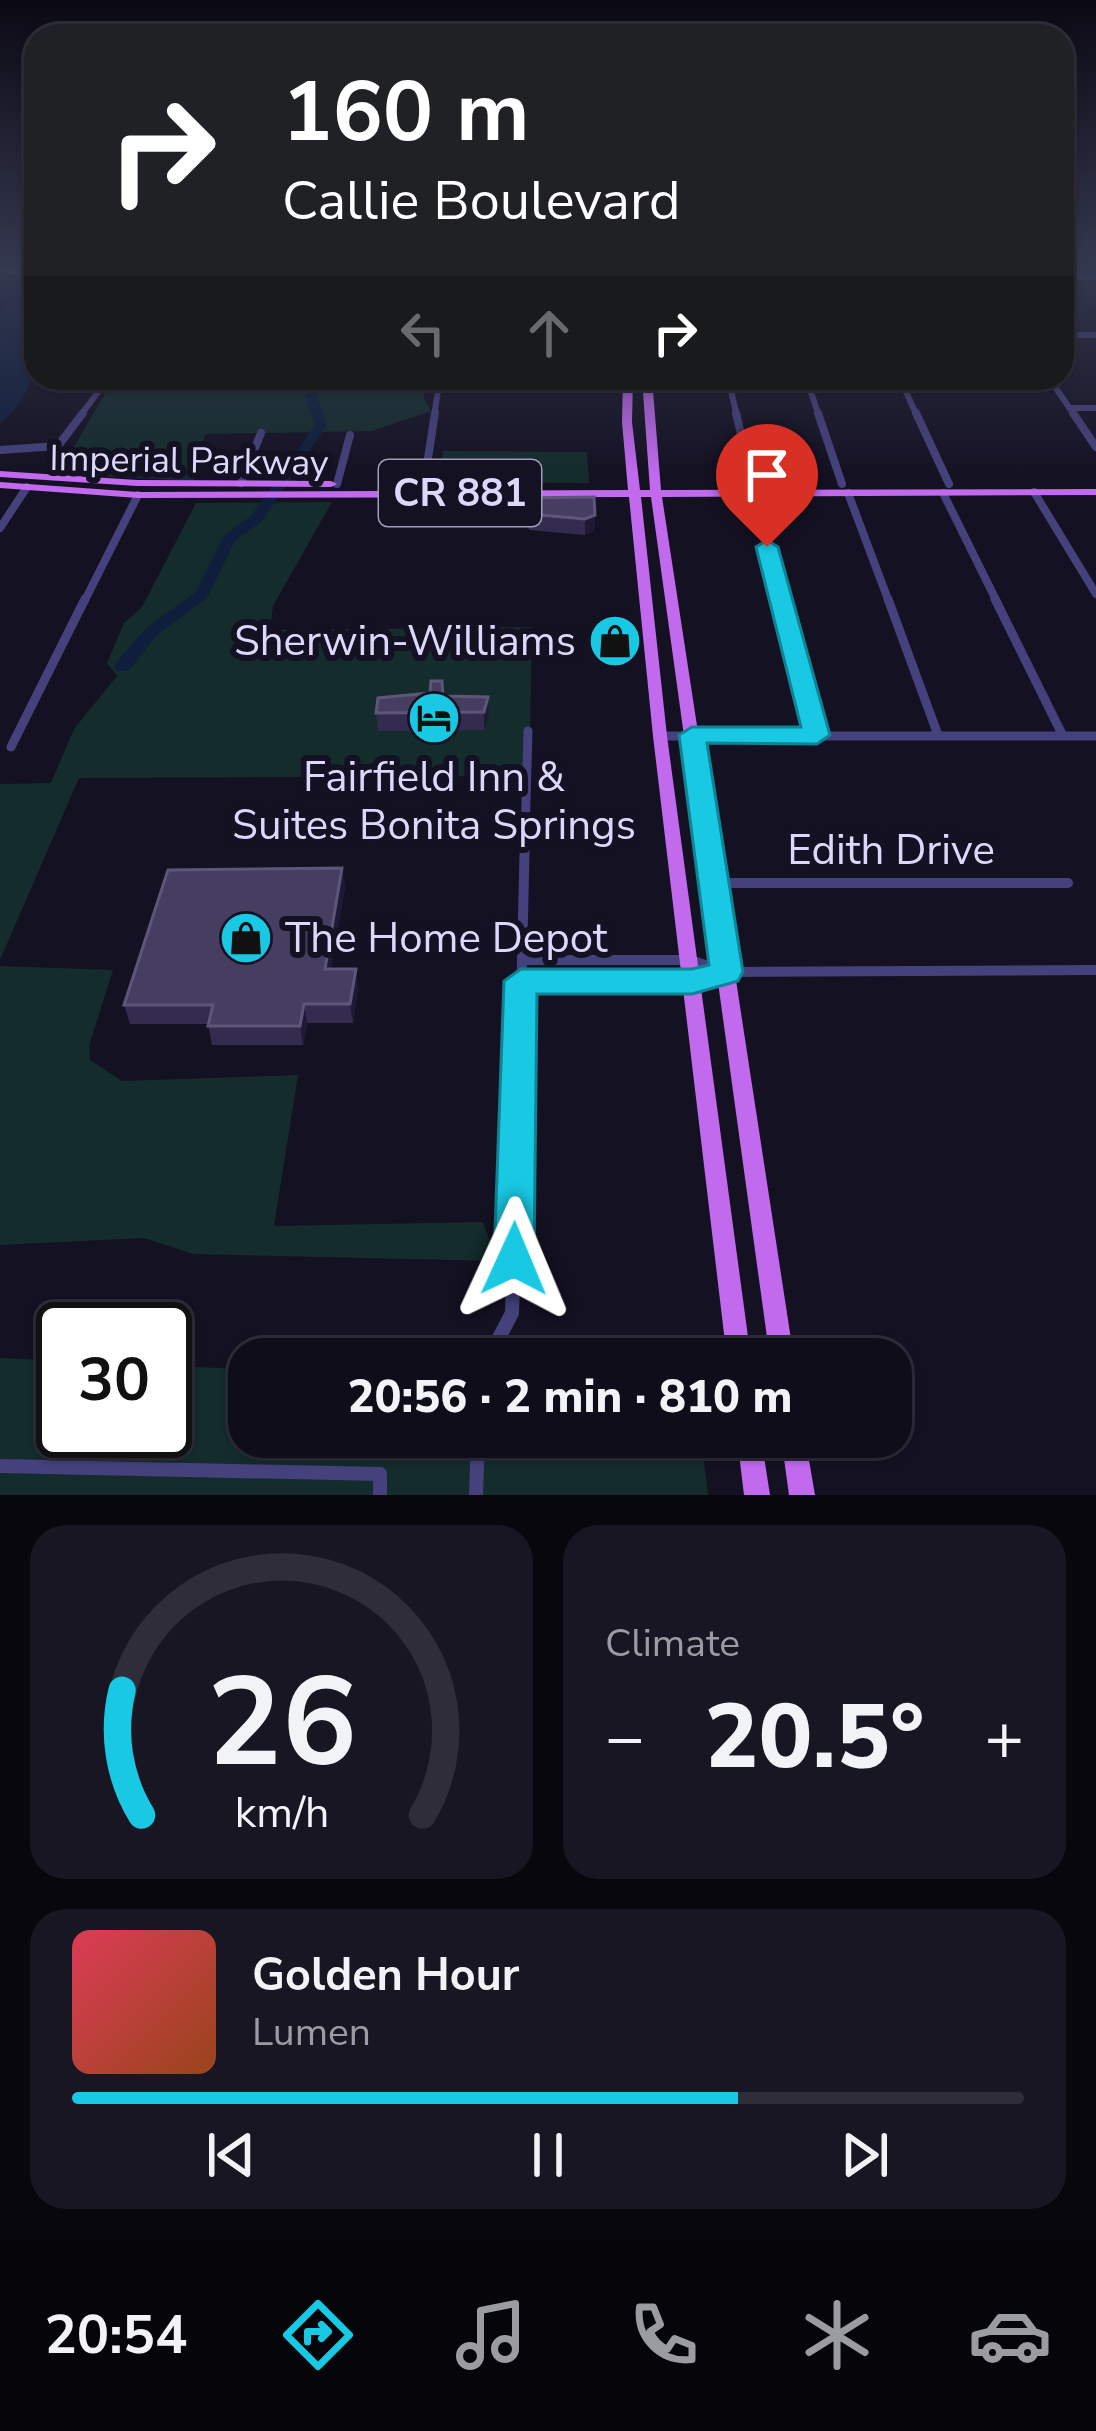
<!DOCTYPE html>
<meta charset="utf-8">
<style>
body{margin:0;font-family:"Nunito Sans",sans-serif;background:#181623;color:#f1f3f6;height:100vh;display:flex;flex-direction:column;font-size:45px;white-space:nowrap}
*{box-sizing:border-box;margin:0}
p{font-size:39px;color:#9b9ca2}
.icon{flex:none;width:66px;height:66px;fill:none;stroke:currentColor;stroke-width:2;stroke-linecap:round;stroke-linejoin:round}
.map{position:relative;height:1495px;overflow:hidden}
.drawer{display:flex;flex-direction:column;gap:30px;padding:30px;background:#08070e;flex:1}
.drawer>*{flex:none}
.guide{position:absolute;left:24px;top:24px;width:1050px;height:366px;border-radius:36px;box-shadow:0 3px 9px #0004,0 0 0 3px #2f2d39;background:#202124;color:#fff;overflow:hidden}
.speed{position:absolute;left:36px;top:1302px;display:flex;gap:24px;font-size:60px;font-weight:700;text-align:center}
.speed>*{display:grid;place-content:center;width:156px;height:156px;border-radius:50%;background:#0f0d1a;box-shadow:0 3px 9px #0004,0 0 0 3px #2f2d39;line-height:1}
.speed .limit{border:6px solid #111;border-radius:18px;background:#fff;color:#111}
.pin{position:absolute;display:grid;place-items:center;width:102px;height:102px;color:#fff;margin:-123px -51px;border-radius:50% 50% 50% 0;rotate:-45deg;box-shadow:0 0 12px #0007}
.pin .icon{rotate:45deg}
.me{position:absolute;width:132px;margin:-66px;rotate:1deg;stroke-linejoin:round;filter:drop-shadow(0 0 9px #0008)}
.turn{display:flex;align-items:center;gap:42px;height:252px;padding:0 60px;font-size:54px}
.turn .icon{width:156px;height:156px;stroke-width:2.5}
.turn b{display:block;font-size:84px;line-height:102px}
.lanes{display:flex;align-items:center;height:114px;padding:0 60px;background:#0003;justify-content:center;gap:60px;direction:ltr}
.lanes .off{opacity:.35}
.big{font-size:90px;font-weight:800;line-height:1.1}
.drawer .card{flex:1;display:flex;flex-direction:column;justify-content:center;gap:18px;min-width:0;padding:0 42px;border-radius:36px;background:#181623}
.drawer .dial{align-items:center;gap:0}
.dial svg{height:312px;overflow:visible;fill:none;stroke:#2f2d39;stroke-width:7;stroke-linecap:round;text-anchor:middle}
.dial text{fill:#f1f3f6;stroke:none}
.song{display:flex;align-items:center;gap:36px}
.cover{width:144px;height:144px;border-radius:18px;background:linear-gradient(135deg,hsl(350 70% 55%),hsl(20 70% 35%))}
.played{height:12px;border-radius:6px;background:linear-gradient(90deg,#19c9e4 70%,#2f2d39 70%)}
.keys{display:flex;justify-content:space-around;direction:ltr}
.heat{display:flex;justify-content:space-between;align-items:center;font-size:66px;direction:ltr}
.drawer .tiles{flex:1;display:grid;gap:30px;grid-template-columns:1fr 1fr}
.card:last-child{grid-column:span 2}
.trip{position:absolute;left:228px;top:1338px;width:684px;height:120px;border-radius:36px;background:#0f0d1a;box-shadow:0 3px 9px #0004,0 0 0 3px #2f2d39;font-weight:800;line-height:120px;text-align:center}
.tabs{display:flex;height:192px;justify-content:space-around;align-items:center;background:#06050a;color:#9b9ca2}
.tabs .icon{width:84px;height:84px}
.tabs .current{color:#19c9e4}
.tabs b{font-size:54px;color:#f1f3f6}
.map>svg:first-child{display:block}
</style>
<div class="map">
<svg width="1096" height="1495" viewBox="0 0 1096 1495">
<rect width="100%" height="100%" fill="#141122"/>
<path fill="#142c2c" d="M228,378H321L333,387L353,390L406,378H474L429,388L423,397L431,411L372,431L206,434L190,476L196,481L58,474L106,392C140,376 189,387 228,378Z
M443,451L587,452L589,483L437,482Z
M332,502L273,606L270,630L532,627L529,776L79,778L0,960V784L51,783L74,729L117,676L107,663L124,623L142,607L196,503Z
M0,966L113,970L89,1046L90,1060L122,1081L298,1075L274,1226L483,1222L497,1261L193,1254L144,1238L0,1245Z
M0,1358L63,1361V1431H165V1366L249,1369V1412L232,1420L233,1446L355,1450L364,1437H701L708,1495H0Z"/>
<path fill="#0f1e3d" d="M0,276L36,281L18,299L36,302C36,349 41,392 0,423V312L9,301L0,298Z"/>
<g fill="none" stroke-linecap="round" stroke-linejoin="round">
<path fill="#0f1e3d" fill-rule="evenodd" d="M309,378H321L317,397L327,425L262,521L235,541L207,598L158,634L128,671H116L114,667L116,663L146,628L196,592L224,536L252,515L315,425L305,397Z"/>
<path stroke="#45417c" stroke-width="6" d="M0,269L36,275
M1062,277H1096
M1062,335H1096
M454,378L465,389L627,390
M728,378L737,416
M806,378L819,416
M900,378L904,386
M1049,378L1075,416
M148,381L220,378
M906,392L917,416
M1069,408H1096
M80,416L102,387L153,378
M434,416L440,378"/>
<path stroke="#45417c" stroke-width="8" d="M736,413L753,485
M818,413L842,484
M916,413L949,484
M1073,413L1096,447
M0,450L58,446L83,413
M241,483L261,433
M337,484L350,435
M424,484L435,413
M754,492L783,602
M1034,492L1096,594
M848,493L889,602
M943,493L997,602
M0,528L27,487
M84,602L138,495"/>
<path stroke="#45417c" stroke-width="9" d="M782,599L817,735
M888,599L938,735
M995,599L1063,736
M660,736H1096
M11,747L85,599
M525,836L528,731"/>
<path stroke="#45417c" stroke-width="10" d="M714,883H1068
M522,960H690L727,972
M521,981L692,982L727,972L1096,970
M518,1129L525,833"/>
<path stroke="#45417c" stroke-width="14" d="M488,1359L512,1313L518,1126
M0,1466L380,1474V1495
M476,1495L478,1437"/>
<path fill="#c16aee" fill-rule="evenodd" d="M623,378H633L632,422L640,490H650L642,378H652L661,490L1096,489V495L662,497L794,1359H770L651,497H641L667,736L751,1359H727L653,736L629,497L138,498L0,488V482L138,492L628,490L622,422Z
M0,471L137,480L331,481L337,484L331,487L137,486L0,477Z
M737,1437H761L770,1495H744Z
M781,1437H805L815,1495H789Z"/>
</g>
<path fill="#342c4e" d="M522,498L595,515L594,531L585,535L529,530L522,513Z
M488,697L489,714L484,730L378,731L376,713Z
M342,868L345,887L331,969L358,988L353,1023H307L303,1045H212L208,1024H130L124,1005Z"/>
<path fill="#1f1935" d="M595,515L594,531L585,535V519Z
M488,697L489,714L484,730V712Z
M342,868L345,887L328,988L325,969Z
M356,969L358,988L353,1023L350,1004Z
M304,1004L307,1023L303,1045L300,1026Z"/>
<path fill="#463e61" stroke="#5d5679" stroke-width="3" d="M594,497L595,515L585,519L529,514L522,498Z
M431,681H442L443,696L488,697L484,712L376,713L378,698L430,693Z
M342,868L325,969H356L350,1004H304L300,1026H208L213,1005H124L168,870Z"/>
<linearGradient id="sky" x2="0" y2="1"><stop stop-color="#0b0913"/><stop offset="0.56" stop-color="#34384f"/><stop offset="1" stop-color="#34384f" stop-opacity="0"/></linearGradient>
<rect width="1096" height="475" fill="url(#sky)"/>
<path fill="#19c9e4" stroke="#108394" stroke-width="3" d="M767,540L778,547L830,735L817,744L707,743L743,972L738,981L692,994H537L534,1259L528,1272L514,1278L500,1272L494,1259L504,981L521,969H692L709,965L679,735L692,727H801L756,547Z"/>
<defs>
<g id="shop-disc" transform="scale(2.7)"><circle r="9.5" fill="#19c9e4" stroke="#141122"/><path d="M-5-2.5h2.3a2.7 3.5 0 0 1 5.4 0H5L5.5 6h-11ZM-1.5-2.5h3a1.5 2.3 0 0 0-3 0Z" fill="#111"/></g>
<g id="hotel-disc" transform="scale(2.7)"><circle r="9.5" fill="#19c9e4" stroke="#141122"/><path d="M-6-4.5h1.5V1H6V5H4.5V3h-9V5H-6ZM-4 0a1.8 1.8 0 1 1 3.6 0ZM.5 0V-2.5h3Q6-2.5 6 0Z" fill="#111"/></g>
</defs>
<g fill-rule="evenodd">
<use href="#shop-disc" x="615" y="641"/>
<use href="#hotel-disc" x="434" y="718"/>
<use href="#shop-disc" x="246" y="938"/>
</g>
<g text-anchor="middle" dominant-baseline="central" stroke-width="12" stroke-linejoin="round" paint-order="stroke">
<g font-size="36" fill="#dcd7fb" stroke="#141122">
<text transform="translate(189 461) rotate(1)">Imperial Parkway</text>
</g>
<rect fill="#141122" stroke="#a09cba" stroke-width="3" x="379" y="460" width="162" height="66" rx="9"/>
<g font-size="39" font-weight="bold" fill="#dcd7fb">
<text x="460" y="493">CR 881</text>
</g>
<g font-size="42" fill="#dcd7fb" stroke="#141122" text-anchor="end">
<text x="576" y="641">Sherwin-Williams</text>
<text x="434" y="777" text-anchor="middle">Fairfield Inn &amp;<tspan x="434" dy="48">Suites Bonita Springs</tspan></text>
<text x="285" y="938" text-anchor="start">The Home Depot</text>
</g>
<g font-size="42" fill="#dcd7fb" stroke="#141122">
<text x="891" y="850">Edith Drive</text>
</g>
</g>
</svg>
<div class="speed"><div class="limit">30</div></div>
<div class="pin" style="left:767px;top:547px;background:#d93025"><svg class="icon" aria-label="arrive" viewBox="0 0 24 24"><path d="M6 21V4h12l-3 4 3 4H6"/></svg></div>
<svg class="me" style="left:514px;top:1259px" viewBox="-20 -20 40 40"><path d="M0-17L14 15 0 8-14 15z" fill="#19c9e4" stroke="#fff" stroke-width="4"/></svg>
<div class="trip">20:56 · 2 min · 810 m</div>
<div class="guide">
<div class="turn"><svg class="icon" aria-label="right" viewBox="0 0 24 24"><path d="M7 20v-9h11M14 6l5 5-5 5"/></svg><div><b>160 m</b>Callie Boulevard</div></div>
<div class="lanes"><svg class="icon off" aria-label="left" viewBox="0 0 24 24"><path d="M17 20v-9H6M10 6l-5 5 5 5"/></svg><svg class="icon off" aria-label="ahead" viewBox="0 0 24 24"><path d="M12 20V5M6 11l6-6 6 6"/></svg><svg class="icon" aria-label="right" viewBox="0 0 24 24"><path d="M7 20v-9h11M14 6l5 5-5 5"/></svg></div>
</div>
</div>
<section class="drawer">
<div class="tiles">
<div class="card dial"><svg viewBox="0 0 100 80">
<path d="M14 69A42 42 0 1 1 86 69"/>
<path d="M14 69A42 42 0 0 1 9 37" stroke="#19c9e4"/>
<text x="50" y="56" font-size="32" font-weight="700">26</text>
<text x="50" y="72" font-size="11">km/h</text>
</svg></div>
<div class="card"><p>Climate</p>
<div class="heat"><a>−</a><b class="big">20.5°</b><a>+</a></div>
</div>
<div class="card">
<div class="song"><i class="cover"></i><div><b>Golden Hour</b><p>Lumen</p></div></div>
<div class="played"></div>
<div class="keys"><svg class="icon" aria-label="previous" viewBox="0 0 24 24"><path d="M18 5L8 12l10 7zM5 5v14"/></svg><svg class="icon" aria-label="pause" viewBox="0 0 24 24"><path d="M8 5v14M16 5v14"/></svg><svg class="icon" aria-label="next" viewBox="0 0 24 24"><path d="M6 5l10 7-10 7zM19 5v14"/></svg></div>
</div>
</div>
</section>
<nav class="tabs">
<b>20:54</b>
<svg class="icon current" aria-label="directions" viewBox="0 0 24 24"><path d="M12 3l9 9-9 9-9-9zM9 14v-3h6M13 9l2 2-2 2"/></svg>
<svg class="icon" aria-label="music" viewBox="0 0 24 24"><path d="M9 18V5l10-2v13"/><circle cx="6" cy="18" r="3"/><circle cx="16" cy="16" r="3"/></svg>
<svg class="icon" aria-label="phone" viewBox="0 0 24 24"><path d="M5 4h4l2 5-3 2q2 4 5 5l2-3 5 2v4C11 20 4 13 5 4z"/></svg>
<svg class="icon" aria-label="climate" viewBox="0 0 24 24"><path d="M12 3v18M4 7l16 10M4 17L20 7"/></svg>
<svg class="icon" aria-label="car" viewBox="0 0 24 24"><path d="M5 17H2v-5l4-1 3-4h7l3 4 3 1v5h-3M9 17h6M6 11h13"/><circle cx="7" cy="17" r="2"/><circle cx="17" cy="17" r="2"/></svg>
</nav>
